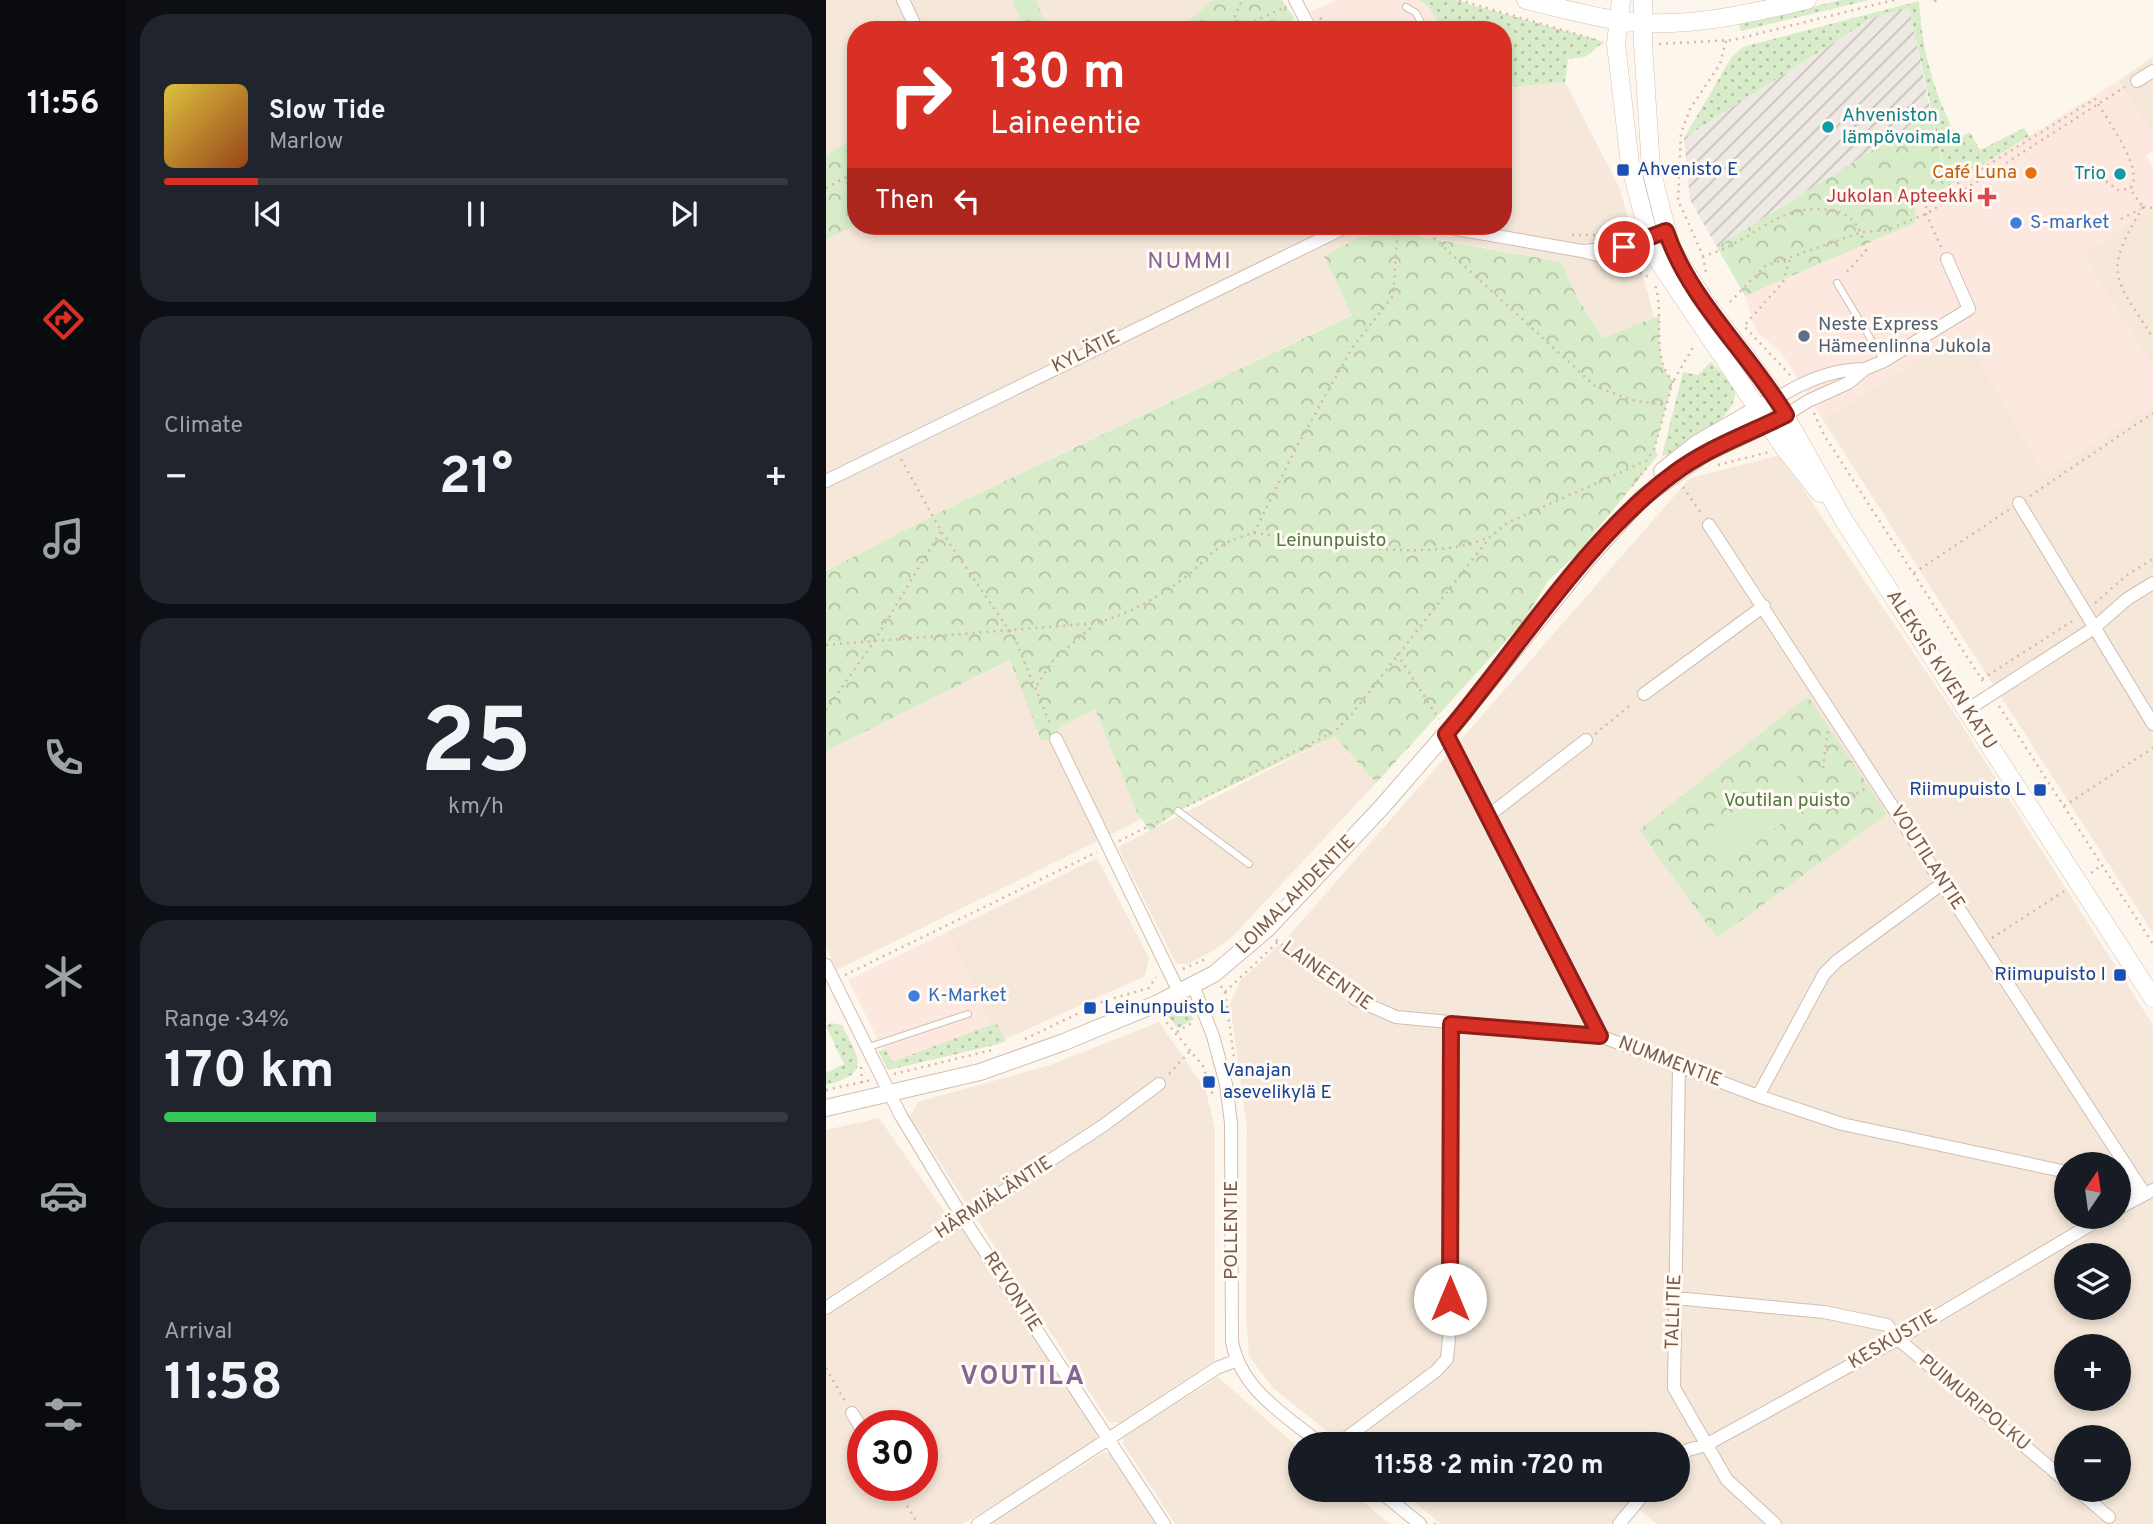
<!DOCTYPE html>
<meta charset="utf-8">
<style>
body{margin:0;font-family:Overpass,sans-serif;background:#20242c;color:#f1f3f6;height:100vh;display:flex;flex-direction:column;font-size:26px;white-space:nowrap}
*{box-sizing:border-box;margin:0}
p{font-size:23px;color:#9ea1a6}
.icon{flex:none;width:38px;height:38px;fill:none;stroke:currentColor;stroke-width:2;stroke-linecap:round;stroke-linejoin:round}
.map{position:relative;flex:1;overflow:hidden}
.sheet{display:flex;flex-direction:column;gap:14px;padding:14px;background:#0d0f14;width:700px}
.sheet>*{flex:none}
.top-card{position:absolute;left:21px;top:21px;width:665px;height:214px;border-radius:28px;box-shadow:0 4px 10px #0003;background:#d93025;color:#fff;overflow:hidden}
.needle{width:46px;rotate:13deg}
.fabs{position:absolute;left:1228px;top:1152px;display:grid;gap:14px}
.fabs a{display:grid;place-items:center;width:77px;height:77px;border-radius:50%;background:#171b24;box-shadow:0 4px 10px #0003;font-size:35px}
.speed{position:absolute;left:21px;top:1410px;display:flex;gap:14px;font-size:35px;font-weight:700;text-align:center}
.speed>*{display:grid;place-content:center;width:91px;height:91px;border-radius:50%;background:#171b24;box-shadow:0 4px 10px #0003;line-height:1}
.speed .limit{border:10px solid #d22;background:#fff;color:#111}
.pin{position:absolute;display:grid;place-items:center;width:60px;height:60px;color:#fff;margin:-30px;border:4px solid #fff;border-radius:50%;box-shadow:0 2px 7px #0007}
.me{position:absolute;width:77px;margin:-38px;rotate:0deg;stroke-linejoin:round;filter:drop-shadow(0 0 5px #0008)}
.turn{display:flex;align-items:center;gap:24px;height:147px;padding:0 28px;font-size:32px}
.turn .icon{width:91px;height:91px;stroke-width:2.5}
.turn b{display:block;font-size:49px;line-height:60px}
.then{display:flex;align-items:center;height:66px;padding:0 28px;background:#0003;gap:14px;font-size:26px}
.big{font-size:52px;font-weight:700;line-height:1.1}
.sheet .tile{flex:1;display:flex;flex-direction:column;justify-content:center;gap:10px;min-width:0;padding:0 24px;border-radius:28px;background:#20242c}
.sheet .dial{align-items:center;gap:0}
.dial b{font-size:91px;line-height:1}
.song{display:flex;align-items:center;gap:21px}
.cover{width:84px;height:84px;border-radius:10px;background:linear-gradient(135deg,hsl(50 70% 55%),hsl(20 70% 35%))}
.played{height:7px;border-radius:4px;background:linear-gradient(90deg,#d93025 15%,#363941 15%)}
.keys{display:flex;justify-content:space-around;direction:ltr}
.heat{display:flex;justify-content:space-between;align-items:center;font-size:38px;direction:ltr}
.charge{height:10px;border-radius:5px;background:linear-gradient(90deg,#34c759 34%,#363941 0)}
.trip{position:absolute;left:462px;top:1432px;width:402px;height:70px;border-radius:35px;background:#171b24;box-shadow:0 4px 10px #0003;font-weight:700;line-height:70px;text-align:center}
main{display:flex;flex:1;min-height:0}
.menu{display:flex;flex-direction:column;width:126px;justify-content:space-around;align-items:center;background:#090b0e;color:#9ea1a6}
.menu .icon{width:49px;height:49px}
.menu .current{color:#d93025}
.menu b{font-size:32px;color:#f1f3f6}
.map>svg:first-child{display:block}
</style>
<main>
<nav class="menu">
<b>11:56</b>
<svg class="icon current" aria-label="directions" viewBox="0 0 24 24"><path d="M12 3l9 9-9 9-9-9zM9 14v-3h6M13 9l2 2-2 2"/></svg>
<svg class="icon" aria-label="music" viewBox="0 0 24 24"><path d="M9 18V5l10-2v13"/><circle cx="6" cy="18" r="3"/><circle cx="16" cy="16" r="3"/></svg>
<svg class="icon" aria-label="phone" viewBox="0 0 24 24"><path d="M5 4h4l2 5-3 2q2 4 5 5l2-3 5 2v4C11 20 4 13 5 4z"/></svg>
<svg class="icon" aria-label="climate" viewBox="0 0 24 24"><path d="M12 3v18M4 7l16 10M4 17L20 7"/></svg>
<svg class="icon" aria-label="car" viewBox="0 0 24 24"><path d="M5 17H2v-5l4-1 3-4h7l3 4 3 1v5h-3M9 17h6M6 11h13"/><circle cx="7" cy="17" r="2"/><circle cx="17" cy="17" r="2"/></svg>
<svg class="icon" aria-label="filters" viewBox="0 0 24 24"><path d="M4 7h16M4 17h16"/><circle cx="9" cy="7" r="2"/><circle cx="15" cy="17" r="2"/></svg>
</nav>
<section class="sheet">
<div class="tile">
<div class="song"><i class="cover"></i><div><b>Slow Tide</b><p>Marlow</p></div></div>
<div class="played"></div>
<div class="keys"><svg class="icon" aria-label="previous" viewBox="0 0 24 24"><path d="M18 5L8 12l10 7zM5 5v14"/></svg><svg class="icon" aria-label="pause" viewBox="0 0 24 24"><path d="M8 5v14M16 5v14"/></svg><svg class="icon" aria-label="next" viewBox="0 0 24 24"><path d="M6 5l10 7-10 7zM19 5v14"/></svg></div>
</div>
<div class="tile"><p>Climate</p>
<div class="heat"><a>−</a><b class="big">21°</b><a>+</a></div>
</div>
<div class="tile dial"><b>25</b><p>km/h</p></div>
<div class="tile"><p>Range · 34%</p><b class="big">170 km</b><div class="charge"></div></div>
<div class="tile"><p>Arrival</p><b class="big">11:58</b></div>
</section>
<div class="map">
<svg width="1327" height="1524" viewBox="0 0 1327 1524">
<defs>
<pattern id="industrial-furrows" width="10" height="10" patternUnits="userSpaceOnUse" patternTransform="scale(1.75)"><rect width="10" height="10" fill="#efe9e4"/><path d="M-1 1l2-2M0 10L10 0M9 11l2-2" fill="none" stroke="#c7c0bb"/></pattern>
<pattern id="grass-dots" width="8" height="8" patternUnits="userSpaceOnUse" patternTransform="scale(1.75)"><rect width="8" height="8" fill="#d8ecc9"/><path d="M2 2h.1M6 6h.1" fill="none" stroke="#b4c2a5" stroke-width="1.8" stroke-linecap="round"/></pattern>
<pattern id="park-crowns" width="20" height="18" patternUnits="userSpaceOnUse" patternTransform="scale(1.75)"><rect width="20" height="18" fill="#d8ecc9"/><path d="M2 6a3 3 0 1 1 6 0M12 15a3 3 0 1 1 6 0" fill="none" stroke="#b4c2a5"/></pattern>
</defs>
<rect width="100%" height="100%" fill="#fdf6ec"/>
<path fill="#f5e8da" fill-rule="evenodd" d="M0,0H186L198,30H105L101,27L93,30H30V137L0,155Z
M210,0H386L359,24L347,30H222Z
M1327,57V135L1292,81Z
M739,82L794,189L828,317L777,338L751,297L734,262L596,236L498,256L527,314L114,512L0,571V240L30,225L220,226L224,234L247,226H677V88Z
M1327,207V368L1257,255Z
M1137,331L1219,475L1327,405V933L997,420Z
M954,455L1130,716L1327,1025V1524H831L803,1501L784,1524H615L573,1489H852V1444H517L447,1388L423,1356L420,1317L421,1128L404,1004L414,981L460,939L864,478ZM1241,1164H1293V1216H1241ZM1241,1255H1293V1307H1241ZM1241,1346H1293V1398H1241ZM1241,1437H1293V1489H1241Z
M203,651L269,708L320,817L11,970L0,948V751Z
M509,736L550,783L408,935L385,952L362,964H350L292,847Z
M271,858L323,958L319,976L173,1042L121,932Z
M333,1022L380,1091L389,1129V1360L294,1423L283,1422L84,1117L92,1102L224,1065Z
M53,1118L123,1218L0,1299V1130Z
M135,1228L272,1432L270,1441L137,1524H0V1315ZM37,1426H96V1486H37Z
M392,1377L474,1449V1489H522L564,1524H349L297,1444L298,1436Z
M278,1452L286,1454L331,1524H162Z"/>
<path fill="#fde8e0" d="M511,0H593L604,8L615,30H493L485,11Z
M1292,81L1327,135V151L1320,156L1327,166V207L1257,255L1327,368V405L1219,476L1137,331L997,420L957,355L930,331L919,296L1089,223V207Z
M121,932L168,1031L64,1064L22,980Z"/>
<path fill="url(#industrial-furrows)" d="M1083,8L1105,114L891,247L864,200L858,138L1046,18Z"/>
<path fill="url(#grass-dots)" d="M593,0H629L778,42L759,57L742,59L739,82L677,88V30H615L604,8Z
M1015,0H1043L915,31L913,24Z
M1093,1C1096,53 1108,92 1131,138L1144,132L1154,150L1198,128L1203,136L1122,186L1083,8L1046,18L858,138L905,58L917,47Z
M885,362C892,370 908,382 909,393C911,416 855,454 836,456L857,372L872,375Z
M342,1007L359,1009L368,1019L352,1028L338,1012Z
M5,1023L16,1025C33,1060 46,1073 0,1085V1073L18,1064L0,1026Z
M170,1023L180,1041L169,1045L62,1070L52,1051L61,1050L66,1062Z"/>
<path fill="url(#park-crowns)" d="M186,0H210L222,30H198Z
M386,0H456L469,19L446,30H347L359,24Z
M1105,114L1122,186L1089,207V223L919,296L891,247Z
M30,137V225L0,240V155Z
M574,233L735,262L751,297L777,338L834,315C834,337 830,365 847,381L828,450L832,455L751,554L722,581L698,621L550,783L509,736L352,811L324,831L311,812L269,709L234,727L230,739L215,740L184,660L0,751V571L114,512L526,315L498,256L532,238Z
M982,696L1061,814L891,938L813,830Z"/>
<path fill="#d8ecc9" d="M965,768L987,800L896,868L873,837Z"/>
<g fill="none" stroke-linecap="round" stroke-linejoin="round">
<g stroke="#d1beb0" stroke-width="8">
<path id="service" d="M580,7L590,13L599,30
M1011,283L1058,361
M352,811L423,864
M40,1048L142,1014"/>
</g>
<g stroke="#d1beb0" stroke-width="14">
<path id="minor" d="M77,0L91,30
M469,0L485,30
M1311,81L1327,71
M613,226L756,251
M830,234L793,248L756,251L791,260L834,251
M950,399C976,382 1008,369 1039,369
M960,415L982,401L1022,383L1039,369L1058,361L1143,309L1121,259
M0,481L522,226
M1193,503L1327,724
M883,525L1318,1193
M818,694L938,606
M1141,710L1268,628L1301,599L1327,583
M620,734L774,1036L932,1096L1016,1124L1241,1172
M230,739L353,992
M662,816L760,740
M0,965L75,1116L137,1218L338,1524
M367,985L387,1036L400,1084L405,1123L406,1341C414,1389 459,1415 495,1444
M529,999L570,1017L774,1036
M853,1065L848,1388L901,1480L949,1524
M932,1096L998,974L1011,961L1117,883
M1293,1182L1318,1193
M1293,1208L1327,1190
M849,1298L998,1312L1061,1325L1072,1339L1241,1482
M0,1308L278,1125L333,1084
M26,1413L37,1431
M512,1444L610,1371L621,1359L624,1327L625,1024
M852,1457L862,1450L880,1445L1072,1339L1279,1216
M69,1486L74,1494
M551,1489L594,1524
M1250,1489L1283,1517
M152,1524L391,1368L409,1361
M793,1524L822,1489"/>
</g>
<g stroke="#d1beb0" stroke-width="18">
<path id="tertiary" d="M836,471L870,444L943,402
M0,1108L154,1072L238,1042L330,1004L388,974L440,930L555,808L634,717L759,562L816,498L880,453L953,419"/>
</g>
<g stroke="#d6c0b0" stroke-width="19">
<path id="secondary" d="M700,0C730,7 759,15 789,20C854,30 919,15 981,0
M795,0L790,44L804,164L827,253L959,449L994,493
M817,0V44L825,169L845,248L882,306L943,387L1017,519L1327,998"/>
</g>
<path stroke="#d9b8a5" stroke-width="2.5" stroke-dasharray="2 5" stroke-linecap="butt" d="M633,0L774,41
M1109,0L1110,3
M494,18L506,30
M403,30L416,0
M409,30L460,7
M900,41L894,64L864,109L855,133L852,200L877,256C927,244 952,199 1009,211C1030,216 1036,232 1040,251L1018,275
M833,44L907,40L1068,0
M1280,181L1292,190L1304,189
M0,188L30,172
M1317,207C1276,274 1288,276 1327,338
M1317,207L1327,208
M1295,219L1314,209
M545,226H555
M561,226L603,234
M795,232L801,220
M746,235H775
M608,238L769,386L805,400L840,405
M1115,247L1100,214V203L1269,99C1280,118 1320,171 1304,189L1317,207
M877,256L880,273
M807,270L823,277
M904,302L939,266L1036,232L1061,230L1100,214L1299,87
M964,375L918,326L957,282L965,256
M848,380L869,344
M988,413L998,435L1158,683
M75,459L115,531L189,639L225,726
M892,465L943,452
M806,486L822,466
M857,487L875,513
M1204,496L1327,413
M428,533C495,541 601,565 663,537
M1088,573L1184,509
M1269,603L1301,575L1327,559
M0,645L271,623C304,613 329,599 357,579C387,556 386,544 428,533L469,450L526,348L567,296L572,226
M571,654L613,719
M1156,679L1248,620
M211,685L228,659L268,625
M1173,706L1327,944
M0,710L49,640L115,531
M769,734L807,703
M997,768L1002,730
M1214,790L1223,785
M361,806L509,731L526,714L664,537L681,523L820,461L828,450L847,381C824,358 839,315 829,285
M1238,806L1327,748
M984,807L1020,800L1040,788
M293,841L343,816
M1265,873L1276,865
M1166,938L1240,890
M450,940L519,993
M357,969L382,958
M19,975L271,852
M395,986L399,992L408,1058
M399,992L452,942
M336,1017L377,1066L387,1095
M351,1032L369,1021
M199,1039L278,1001L323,988L330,977
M35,1067L36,1083
M68,1074L170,1049
M343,1074L364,1051
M0,1090L45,1080
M0,1368L19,1401
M81,1506L92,1524
M609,1524V1523"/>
<use href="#service" stroke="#fff" stroke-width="6"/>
<use href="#minor" stroke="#fff" stroke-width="12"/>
<use href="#tertiary" stroke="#fff" stroke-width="16"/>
<use href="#secondary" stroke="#fff" stroke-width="18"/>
</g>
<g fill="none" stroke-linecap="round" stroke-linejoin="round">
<g stroke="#8d1f18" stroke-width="18">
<path id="route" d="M624,1299L625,1024L774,1036L620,734C689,653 762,536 847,474C881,448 922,434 960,415C923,353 863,300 840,231L798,247"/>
</g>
<use href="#route" stroke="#d93025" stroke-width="12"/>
</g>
<g fill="#0f9aa8" stroke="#fffaf3" stroke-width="2.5">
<circle cx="1002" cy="127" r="7"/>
<circle cx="1294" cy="174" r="7"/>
</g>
<g fill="#1a4fb4" stroke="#fffaf3" stroke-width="2.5">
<rect x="790" y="163" width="14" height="14" rx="3.5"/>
<rect x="1207" y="783" width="14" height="14" rx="3.5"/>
<rect x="1287" y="968" width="14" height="14" rx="3.5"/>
<rect x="257" y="1001" width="14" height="14" rx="3.5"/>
<rect x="376" y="1075" width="14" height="14" rx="3.5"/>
</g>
<circle fill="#e8710a" stroke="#fffaf3" stroke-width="2.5" cx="1205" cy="173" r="7"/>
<path fill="#e0444e" stroke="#fffaf3" stroke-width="2.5" d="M1157.5 186.5h7v7h7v7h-7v7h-7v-7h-7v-7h7z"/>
<g fill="#3f7fe0" stroke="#fffaf3" stroke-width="2.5">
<circle cx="1190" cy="223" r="7"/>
<circle cx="88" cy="996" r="7"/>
</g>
<circle fill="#5c6f8a" stroke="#fffaf3" stroke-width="2.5" cx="978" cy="336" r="7"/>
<g text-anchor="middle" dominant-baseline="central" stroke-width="6" stroke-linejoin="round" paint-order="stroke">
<g font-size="19" fill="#0d838f" stroke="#fffaf3" text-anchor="start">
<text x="1016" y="116">Ahveniston<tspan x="1016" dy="22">lämpövoimala</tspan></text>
<text x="1280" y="174" text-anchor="end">Trio</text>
</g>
<g font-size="19" fill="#164399" stroke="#fffaf3" text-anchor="start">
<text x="811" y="170">Ahvenisto E</text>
<text x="1200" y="790" text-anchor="end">Riimupuisto L</text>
<text x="1280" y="975" text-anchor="end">Riimupuisto I</text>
<text x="278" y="1008">Leinunpuisto L</text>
<text x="397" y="1071">Vanajan<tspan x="397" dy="22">asevelikylä E</tspan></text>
</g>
<g font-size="19" fill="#c56008" stroke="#fffaf3" text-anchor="end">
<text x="1191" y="173">Café Luna</text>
</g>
<g font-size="19" fill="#be3a42" stroke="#fffaf3" text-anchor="end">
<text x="1147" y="197">Jukolan Apteekki</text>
</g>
<g font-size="19" fill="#366cbe" stroke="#fffaf3" text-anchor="start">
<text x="1204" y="223">S-market</text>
<text x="102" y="996">K-Market</text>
</g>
<g font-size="19" fill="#4e5e75" stroke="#fffaf3" text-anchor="start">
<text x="992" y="325">Neste Express<tspan x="992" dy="22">Hämeenlinna Jukola</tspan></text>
</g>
<g font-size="19" fill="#7a5c4d" stroke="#fffaf3">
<text transform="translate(260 352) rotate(-26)">KYLÄTIE</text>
<text transform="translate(1115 670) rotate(57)">ALEKSIS KIVEN KATU</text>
<text transform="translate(1101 858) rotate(57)">VOUTILANTIE</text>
<text transform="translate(470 895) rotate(-45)">LOIMALAHDENTIE</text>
<text transform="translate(501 976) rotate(35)">LAINEENTIE</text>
<text transform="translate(844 1062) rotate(21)">NUMMENTIE</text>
<text transform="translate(168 1198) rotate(-33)">HÄRMIÄLÄNTIE</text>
<text transform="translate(406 1230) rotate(-90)">POLLENTIE</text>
<text transform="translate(186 1292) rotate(57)">REVONTIE</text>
<text transform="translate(848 1312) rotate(-88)">TALLITIE</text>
<text transform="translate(1067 1340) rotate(-30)">KESKUSTIE</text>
<text transform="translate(1148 1403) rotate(40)">PUIMURIPOLKU</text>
</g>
<g font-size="19" fill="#537a41" stroke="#fffaf3">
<text x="505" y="541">Leinunpuisto</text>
<text x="961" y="801">Voutilan puisto</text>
</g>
<g font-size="23" letter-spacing="2" fill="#846695" stroke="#fffaf3">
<text x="364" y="262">NUMMI</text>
</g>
<g font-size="26" font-weight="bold" letter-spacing="2" fill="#846695" stroke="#fffaf3">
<text x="197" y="1377">VOUTILA</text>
</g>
</g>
</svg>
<div class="fabs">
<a><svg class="needle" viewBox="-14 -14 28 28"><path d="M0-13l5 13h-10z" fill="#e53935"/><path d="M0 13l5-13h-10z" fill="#9ea1a6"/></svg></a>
<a><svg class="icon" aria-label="layers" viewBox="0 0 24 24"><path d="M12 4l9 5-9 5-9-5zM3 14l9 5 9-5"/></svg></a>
<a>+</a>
<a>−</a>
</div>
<div class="speed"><div class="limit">30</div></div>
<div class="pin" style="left:798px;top:247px;background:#d93025"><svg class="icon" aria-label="arrive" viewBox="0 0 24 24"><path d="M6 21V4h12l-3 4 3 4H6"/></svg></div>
<svg class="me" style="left:624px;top:1299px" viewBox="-20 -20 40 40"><circle r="19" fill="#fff"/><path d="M0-13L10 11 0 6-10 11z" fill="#d93025"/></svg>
<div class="trip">11:58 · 2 min · 720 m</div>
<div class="top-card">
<div class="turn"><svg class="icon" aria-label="right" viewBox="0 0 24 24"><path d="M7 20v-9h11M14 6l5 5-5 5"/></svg><div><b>130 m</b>Laineentie</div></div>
<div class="then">Then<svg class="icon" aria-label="left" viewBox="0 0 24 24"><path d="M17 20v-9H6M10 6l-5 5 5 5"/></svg></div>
</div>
</div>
</main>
